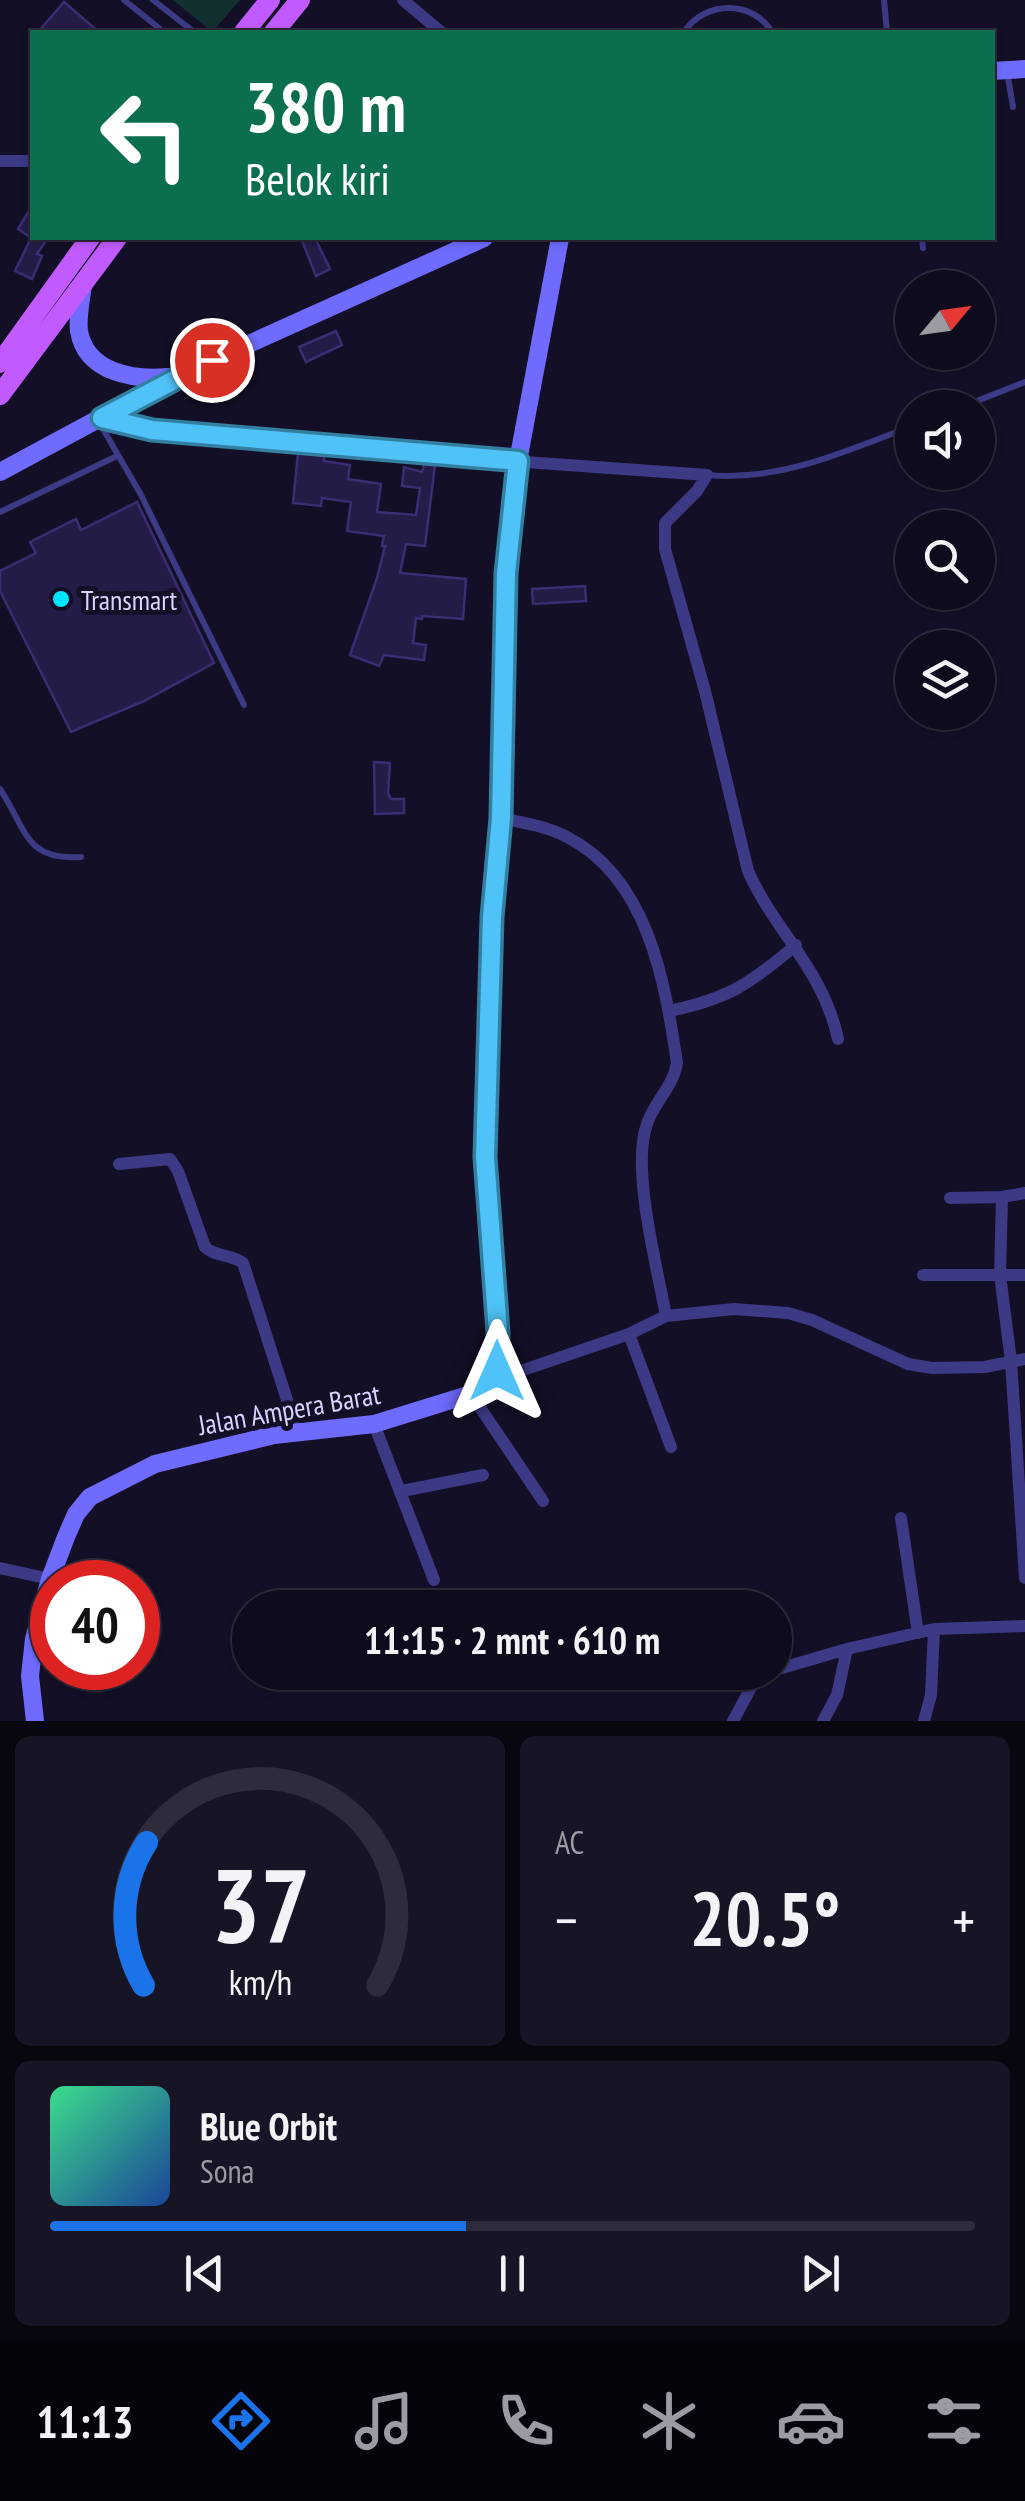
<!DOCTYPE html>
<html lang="id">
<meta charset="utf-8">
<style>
body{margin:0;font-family:"PT Sans Narrow",sans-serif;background:#171425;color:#f1f3f6;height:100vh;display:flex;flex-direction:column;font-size:38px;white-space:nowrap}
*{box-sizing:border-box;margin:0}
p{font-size:32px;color:#9b9ba3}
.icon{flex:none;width:55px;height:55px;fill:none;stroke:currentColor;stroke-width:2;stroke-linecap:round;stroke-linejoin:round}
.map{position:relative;height:1721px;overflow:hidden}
.details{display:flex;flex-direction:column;gap:15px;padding:15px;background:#08060f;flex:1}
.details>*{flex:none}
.hud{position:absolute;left:30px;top:30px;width:965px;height:210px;border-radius:0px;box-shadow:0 2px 8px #0004,0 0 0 2px #2e2b3b;background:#0b6e4f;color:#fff;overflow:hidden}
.needle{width:65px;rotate:61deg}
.fabs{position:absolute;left:895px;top:270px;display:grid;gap:20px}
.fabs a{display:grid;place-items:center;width:100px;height:100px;border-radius:50%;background:#0e0b1c;box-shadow:0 2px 8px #0004,0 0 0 2px #2e2b3b;font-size:50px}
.speed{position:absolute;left:30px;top:1560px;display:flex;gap:20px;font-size:50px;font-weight:700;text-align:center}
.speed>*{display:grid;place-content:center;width:130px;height:130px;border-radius:50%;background:#0e0b1c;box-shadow:0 2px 8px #0004,0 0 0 2px #2e2b3b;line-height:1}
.speed .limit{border:15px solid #d22;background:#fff;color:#111}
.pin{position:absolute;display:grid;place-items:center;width:85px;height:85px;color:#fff;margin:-42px;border:5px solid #fff;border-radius:50%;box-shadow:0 2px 10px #0007}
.me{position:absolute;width:110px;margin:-55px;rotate:0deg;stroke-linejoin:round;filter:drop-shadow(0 0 8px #0008)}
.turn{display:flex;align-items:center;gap:35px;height:210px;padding:0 50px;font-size:45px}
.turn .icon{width:130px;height:130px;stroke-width:2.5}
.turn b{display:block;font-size:70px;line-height:85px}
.big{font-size:75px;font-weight:600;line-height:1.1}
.details .tile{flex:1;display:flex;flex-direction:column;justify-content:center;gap:15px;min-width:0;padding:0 35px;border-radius:15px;background:#171425}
.details .dial{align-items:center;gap:0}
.dial svg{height:260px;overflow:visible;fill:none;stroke:#2e2b3b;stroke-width:7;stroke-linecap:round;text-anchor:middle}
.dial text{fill:#f1f3f6;stroke:none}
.song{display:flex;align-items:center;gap:30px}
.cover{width:120px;height:120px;border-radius:15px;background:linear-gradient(135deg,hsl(150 70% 55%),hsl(220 70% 35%))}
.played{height:10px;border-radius:5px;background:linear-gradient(90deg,#1a73e8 45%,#2e2b3b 45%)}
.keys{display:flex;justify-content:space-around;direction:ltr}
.heat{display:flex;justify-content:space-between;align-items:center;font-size:55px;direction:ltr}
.details .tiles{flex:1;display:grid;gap:15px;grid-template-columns:1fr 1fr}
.tile:last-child{grid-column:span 2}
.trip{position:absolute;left:232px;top:1590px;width:560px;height:100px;border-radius:50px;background:#0e0b1c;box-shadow:0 2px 8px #0004,0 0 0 2px #2e2b3b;font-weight:600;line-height:100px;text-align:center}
.tab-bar{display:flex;height:160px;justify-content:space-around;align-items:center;background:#06040b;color:#9b9ba3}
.tab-bar .icon{width:70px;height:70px}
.tab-bar .active{color:#1a73e8}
.tab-bar b{font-size:45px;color:#f1f3f6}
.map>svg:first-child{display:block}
</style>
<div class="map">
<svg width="1025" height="1721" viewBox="0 0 1025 1721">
<rect width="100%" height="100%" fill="#130f26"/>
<path fill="#12302f" d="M173,0H240L212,32Z"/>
<path fill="#241b47" stroke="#3b2d73" stroke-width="2.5" d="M64,2L99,32H38Z
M32,206V238H48L37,254L42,256L32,279L15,271L31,238L18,229Z
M301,238H315L330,269L316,276Z
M336,331L342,345L306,362L299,347Z
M298,453L324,456V461L350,465L348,479L381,484L377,512L416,515L420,488L402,486L404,467L422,472L424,465H435L425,546L406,544L400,573L466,579L463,619L422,616V619L416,618L413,643L426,645L424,660L384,655L379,666L350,655L377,578L385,546H382L384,536L347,531L351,502L322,498L321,506L293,503Z
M137,502L214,663L144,701L71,732L0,591V571L36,553L30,542L76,519L81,530Z
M585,586L586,601L533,604L532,589Z
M374,762L390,763L388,793L391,799H404V813L375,814Z"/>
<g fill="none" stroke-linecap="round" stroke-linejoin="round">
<path stroke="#3d3a85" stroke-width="6" d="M124,0L159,28
M153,0L194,32
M884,0L887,32
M684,32C705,0 753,0 772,32
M1007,71L1013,107
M922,238L923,248
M959,408L1025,382
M99,422L140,493L244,705
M707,475C779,482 847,451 912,426
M0,512L117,456
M0,789C27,830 25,861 81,857"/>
<path stroke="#3d3a85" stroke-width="12" d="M403,0L441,32
M0,161H32
M102,418L153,430L415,454L707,475L697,491L665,523V549L705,691L748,871C776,933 823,969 838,1039
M501,818C524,823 546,826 567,837C648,878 665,982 677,1063C673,1088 652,1104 646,1127C632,1172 657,1267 666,1316
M669,1011C728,999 750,984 796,945
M119,1164L170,1159L178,1171L205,1247C215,1257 232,1254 243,1263L297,1431
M1025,1193L1002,1197L1000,1275L1011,1361L1025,1578
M950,1198L1002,1197
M923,1275H1025
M629,1334L671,1447
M494,1380L629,1334L666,1316L734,1309L788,1313L812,1320L908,1364L932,1368L985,1367L1025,1359
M471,1394L543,1501
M374,1424L434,1580
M402,1491L483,1475
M901,1518L918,1633
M0,1568L50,1579
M934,1629L1025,1626
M775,1670L847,1649
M733,1721L755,1680L766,1672
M823,1721L837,1695L847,1649L934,1629L931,1695L924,1721"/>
<path stroke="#6f6bff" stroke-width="18" d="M992,71L1025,69
M83,283C82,297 77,316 79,331C86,373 134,380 168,377
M0,472L178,376L484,238
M35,1721L30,1676L34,1639L50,1579L66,1537L76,1514L90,1497L155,1464L274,1435L374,1424L471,1394L494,1380L497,1371L498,1333L485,1157L492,917L501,818L507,573L518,461L560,238"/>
<path stroke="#c25bff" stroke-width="20" d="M244,32L270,0
M274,32L300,0
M0,363L90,238
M0,395L117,238"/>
</g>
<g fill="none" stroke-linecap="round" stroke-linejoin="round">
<g stroke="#337fa1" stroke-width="25">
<path id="route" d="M212,360L102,418L152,430L518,461L506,573L501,818L492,917L485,1157L498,1332L497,1371"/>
</g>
<use href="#route" stroke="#4fc3f7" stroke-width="18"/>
</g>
<circle fill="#00e5ff" stroke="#130f26" stroke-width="4" cx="61" cy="599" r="10"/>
<g text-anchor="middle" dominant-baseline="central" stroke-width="10" stroke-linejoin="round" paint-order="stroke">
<g font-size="28" fill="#d9d4ff" stroke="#130f26" text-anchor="start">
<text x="81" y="599">Transmart</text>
</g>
<g font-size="28" fill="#d9d4ff" stroke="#130f26">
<text transform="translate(289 1409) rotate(-10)">Jalan Ampera Barat</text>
</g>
</g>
</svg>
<div class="fabs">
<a><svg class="needle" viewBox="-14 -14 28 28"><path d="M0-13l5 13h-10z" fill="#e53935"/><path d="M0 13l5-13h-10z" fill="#9b9ba3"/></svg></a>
<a><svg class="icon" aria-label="sound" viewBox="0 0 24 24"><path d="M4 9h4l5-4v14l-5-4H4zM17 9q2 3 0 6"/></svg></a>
<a><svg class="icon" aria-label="search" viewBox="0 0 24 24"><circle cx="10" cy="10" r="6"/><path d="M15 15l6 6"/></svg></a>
<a><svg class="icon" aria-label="layers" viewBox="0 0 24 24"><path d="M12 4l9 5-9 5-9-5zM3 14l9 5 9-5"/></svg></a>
</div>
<div class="speed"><div class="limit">40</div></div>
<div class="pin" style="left:212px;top:360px;background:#d93025"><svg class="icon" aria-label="arrive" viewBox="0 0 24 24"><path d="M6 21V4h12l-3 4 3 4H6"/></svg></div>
<svg class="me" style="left:497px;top:1371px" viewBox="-20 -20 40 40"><path d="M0-17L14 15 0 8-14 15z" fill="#4fc3f7" stroke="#fff" stroke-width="4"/></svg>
<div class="trip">11:15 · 2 mnt · 610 m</div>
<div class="hud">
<div class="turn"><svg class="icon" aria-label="left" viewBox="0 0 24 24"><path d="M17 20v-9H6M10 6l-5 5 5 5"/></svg><div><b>380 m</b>Belok kiri</div></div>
</div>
</div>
<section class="details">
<div class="tiles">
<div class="tile dial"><svg viewBox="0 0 100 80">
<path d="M14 69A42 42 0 1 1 86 69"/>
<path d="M14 69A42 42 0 0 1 15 25" stroke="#1a73e8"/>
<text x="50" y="56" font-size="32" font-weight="700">37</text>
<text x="50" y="72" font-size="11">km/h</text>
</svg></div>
<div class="tile"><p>AC</p>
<div class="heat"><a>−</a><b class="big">20.5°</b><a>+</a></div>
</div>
<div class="tile">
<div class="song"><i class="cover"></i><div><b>Blue Orbit</b><p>Sona</p></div></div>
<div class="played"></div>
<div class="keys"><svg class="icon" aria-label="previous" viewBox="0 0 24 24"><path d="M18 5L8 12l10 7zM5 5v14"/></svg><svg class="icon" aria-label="pause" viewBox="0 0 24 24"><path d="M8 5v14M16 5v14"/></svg><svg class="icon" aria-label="next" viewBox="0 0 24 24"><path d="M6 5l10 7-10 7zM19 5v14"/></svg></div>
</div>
</div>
</section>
<nav class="tab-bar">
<b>11:13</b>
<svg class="icon active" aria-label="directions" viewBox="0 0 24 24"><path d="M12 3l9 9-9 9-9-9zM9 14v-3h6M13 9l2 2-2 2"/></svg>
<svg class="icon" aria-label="music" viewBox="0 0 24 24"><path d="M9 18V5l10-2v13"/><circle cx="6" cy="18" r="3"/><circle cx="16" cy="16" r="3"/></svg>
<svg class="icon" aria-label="phone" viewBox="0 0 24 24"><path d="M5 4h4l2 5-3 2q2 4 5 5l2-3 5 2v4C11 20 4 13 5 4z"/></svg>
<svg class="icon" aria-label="climate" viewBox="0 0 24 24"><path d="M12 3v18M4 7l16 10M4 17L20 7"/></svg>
<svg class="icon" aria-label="car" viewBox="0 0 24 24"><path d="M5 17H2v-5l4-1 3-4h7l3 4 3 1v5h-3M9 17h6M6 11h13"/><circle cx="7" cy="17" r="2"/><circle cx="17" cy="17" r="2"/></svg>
<svg class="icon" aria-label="filters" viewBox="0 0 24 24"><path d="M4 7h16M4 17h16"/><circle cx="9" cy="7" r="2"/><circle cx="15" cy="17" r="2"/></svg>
</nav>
